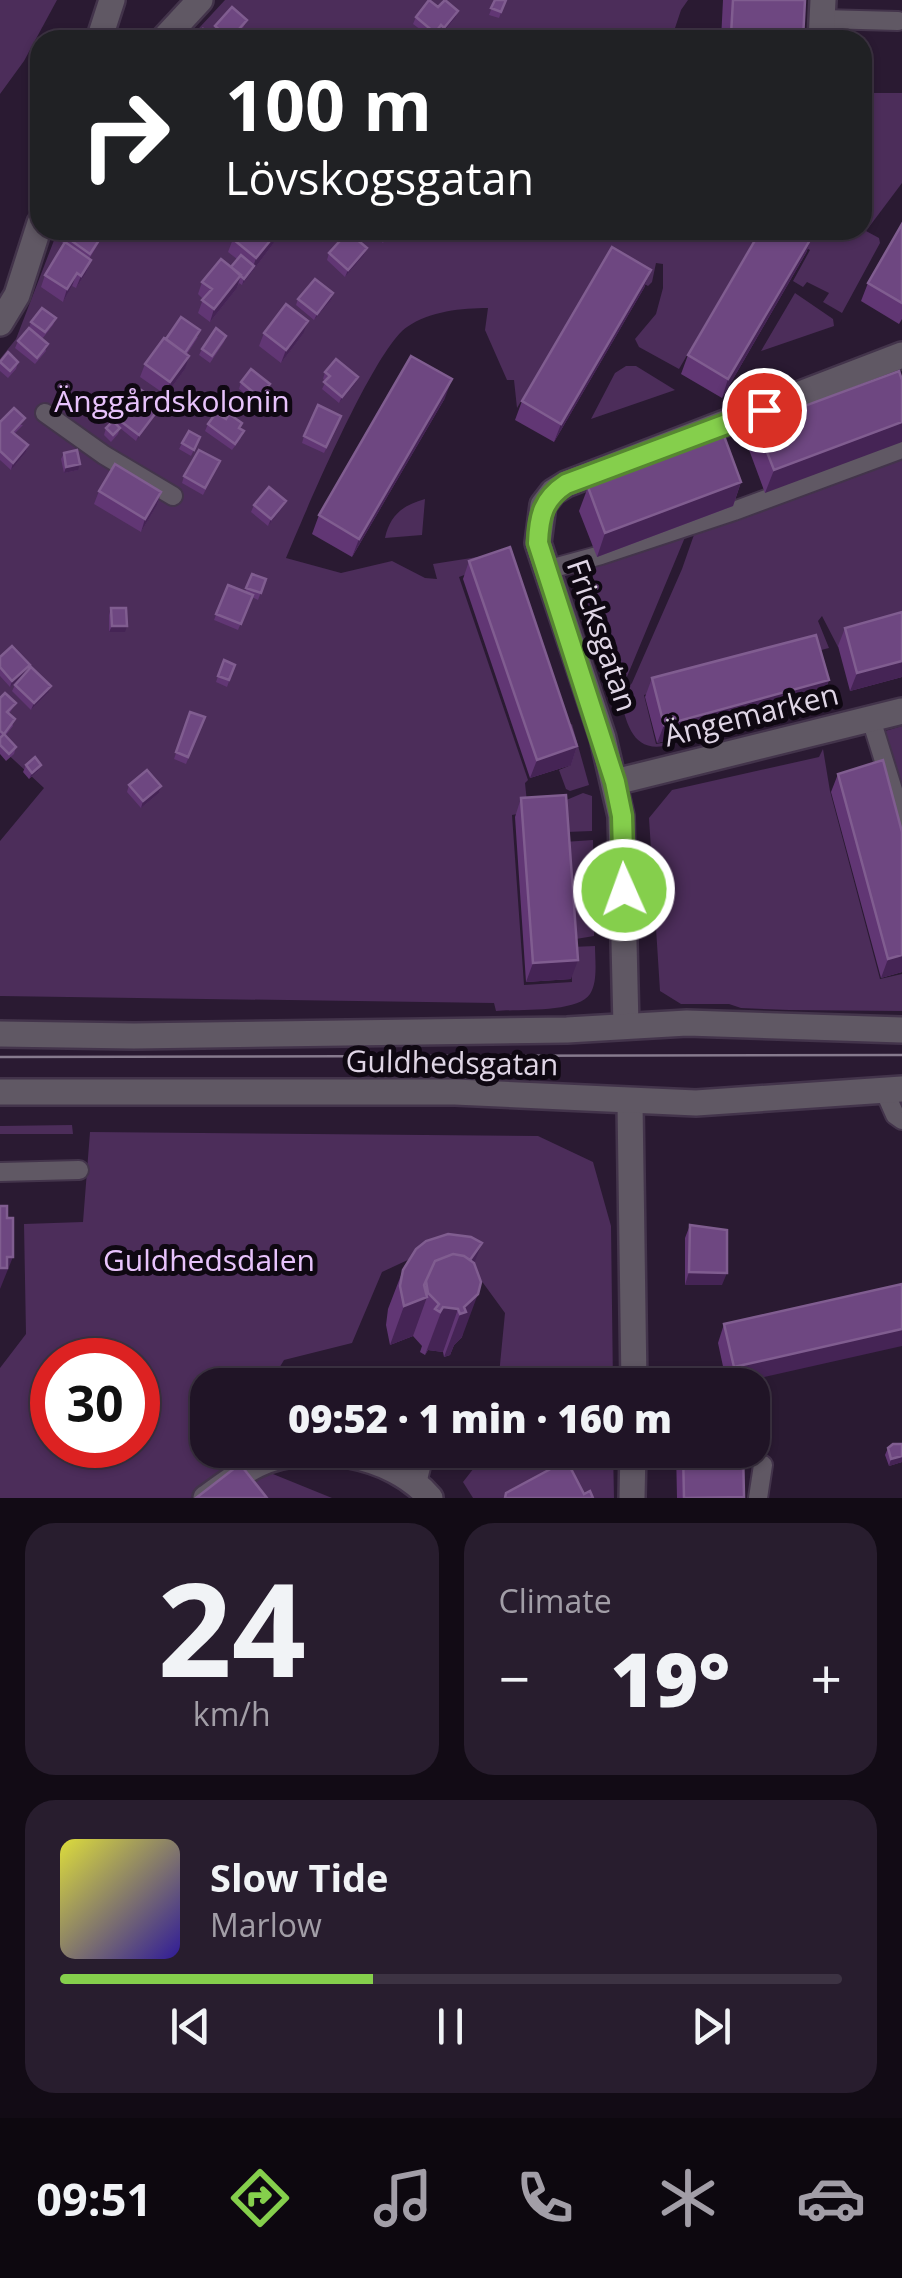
<!DOCTYPE html>
<meta charset="utf-8">
<style>
body{margin:0;font-family:"Open Sans",sans-serif;background:#281d2e;color:#f1f3f6;height:100vh;display:flex;flex-direction:column;font-size:38px;white-space:nowrap}
*{box-sizing:border-box;margin:0}
p{font-size:32px;color:#a29ea7}
.icon{flex:none;width:55px;height:55px;fill:none;stroke:currentColor;stroke-width:2;stroke-linecap:round;stroke-linejoin:round}
.map{position:relative;height:1498px;overflow:hidden}
.panel{display:flex;flex-direction:column;gap:25px;padding:25px;background:#120b15;flex:1}
.panel>*{flex:none}
.banner{position:absolute;left:30px;top:30px;width:842px;height:210px;border-radius:30px;box-shadow:0 2px 8px #0004,0 0 0 2px #3d3343;background:#202124;color:#fff;overflow:hidden}
.speed{position:absolute;left:30px;top:1338px;display:flex;gap:20px;font-size:50px;font-weight:700;text-align:center}
.speed>*{display:grid;place-content:center;width:130px;height:130px;border-radius:50%;background:#201426;box-shadow:0 2px 8px #0004,0 0 0 2px #3d3343;line-height:1}
.speed .limit{border:15px solid #d22;background:#fff;color:#111}
.pin{position:absolute;display:grid;place-items:center;width:85px;height:85px;color:#fff;margin:-42px;border:5px solid #fff;border-radius:50%;box-shadow:0 2px 10px #0007}
.me{position:absolute;width:110px;margin:-55px;rotate:358deg;stroke-linejoin:round;filter:drop-shadow(0 0 8px #0008)}
.turn{display:flex;align-items:center;gap:35px;height:210px;padding:0 30px;font-size:45px}
.turn .icon{width:130px;height:130px;stroke-width:2.5}
.turn b{display:block;font-size:70px;line-height:85px}
.big{font-size:75px;font-weight:800;line-height:1.1}
.panel .tile{flex:1;display:flex;flex-direction:column;justify-content:center;gap:15px;min-width:0;padding:0 35px;border-radius:30px;background:#281d2e}
.panel .dial{align-items:center;gap:0}
.dial b{font-size:130px;line-height:1}
.song{display:flex;align-items:center;gap:30px}
.cover{width:120px;height:120px;border-radius:15px;background:linear-gradient(135deg,hsl(60 70% 55%),hsl(250 70% 35%))}
.played{height:10px;border-radius:5px;background:linear-gradient(90deg,#85cf4c 40%,#3d3343 40%)}
.keys{display:flex;justify-content:space-around;direction:ltr}
.heat{display:flex;justify-content:space-between;align-items:center;font-size:55px;direction:ltr}
.panel .tiles{flex:1;display:grid;gap:25px;grid-template-columns:1fr 1fr}
.tile:last-child{grid-column:span 2}
.trip{position:absolute;left:190px;top:1368px;width:580px;height:100px;border-radius:30px;background:#201426;box-shadow:0 2px 8px #0004,0 0 0 2px #3d3343;font-weight:800;line-height:100px;text-align:center}
.tab-bar{display:flex;height:160px;justify-content:space-around;align-items:center;background:#0d080f;color:#a29ea7}
.tab-bar .icon{width:70px;height:70px}
.tab-bar .current{color:#85cf4c}
.tab-bar b{font-size:45px;color:#f1f3f6}
.map>svg:first-child{display:block}
</style>
<div class="map">
<svg width="902" height="1498" viewBox="0 0 902 1498">
<rect width="100%" height="100%" fill="#2a1a32"/>
<path fill="#4c2d5a" fill-rule="evenodd" d="M0,0H57L24,61L0,94Z
M225,0H688L681,10L671,40H188Z
M863,93H902V183L866,231L879,238L880,243L842,313L823,302L829,293L807,282L803,287L793,281L810,250L776,230H862Z
M58,230H760L679,369L639,347L635,339L656,314L663,288V264L656,263L652,282L648,286L605,261L517,408L514,380H507L485,330L488,308C462,308 430,311 407,327C374,349 304,515 286,558L341,573L392,561L425,578L437,579L433,564L503,553L504,560L459,577L528,780L525,783L528,812L512,815L524,985L572,982L571,947L595,946C595,960 598,982 590,994C578,1013 517,1009 496,1011L494,1003L0,996V841L44,788L0,747V359L16,339Z
M795,293L833,319L834,326L761,351Z
M626,366H636L675,390L591,419L615,373Z
M902,455V629L838,647L822,616L818,621L829,648L644,695L656,744L667,742L669,745C633,754 627,725 620,697L632,683L682,569L696,529Z
M425,499L422,535L385,538C390,515 403,505 425,499Z
M688,530L621,691L617,693L576,567Z
M572,724L589,785L570,791L566,789L559,770L571,765L560,729Z
M902,726V784L885,731Z
M823,749L830,791L880,979L902,974V1011L789,1010L741,1008L729,1004H681L660,991L649,818L672,790L819,757Z
M583,793L592,796V831L566,832L564,801Z
M593,840L594,886L567,890L564,842Z
M594,896V936L570,940L568,897Z
M72,1125L73,1134H0V1126Z
M90,1132L538,1136L593,1162L611,1226L613,1385H498L505,1313L470,1265L427,1251L382,1272L352,1343L284,1360L269,1385H208V1450H262L268,1472L332,1498H0V1368L26,1334L24,1224L83,1222ZM52,1360H138V1445H52Z
M488,1450H613L614,1498H473L463,1482Z"/>
<g fill="none" stroke-linecap="round" stroke-linejoin="round">
<g stroke="#43344b" stroke-width="22">
<path id="service" d="M822,19L898,21
M45,413L104,455L173,496
M546,570L601,555L734,511L902,449
M871,719L902,819
M884,1090L895,1115L902,1120
M0,1172L79,1170
M417,1484L425,1450
M758,1498L763,1465"/>
</g>
<g stroke="#43344b" stroke-width="30">
<path id="minor" d="M99,40L112,0
M163,40L200,0
M821,40L823,0
M0,323L17,295L40,223
M615,782L902,711
M626,1026L621,816L603,738L538,543L543,505L553,492L566,484L902,355
M630,1103L634,1385
M206,1498C223,1486 240,1473 258,1464C311,1440 392,1453 430,1498
M632,1498L633,1450"/>
</g>
<g stroke="#43344b" stroke-width="30">
<path id="tertiary" d="M0,1034L134,1036L567,1030L687,1023L902,1030
M0,1092H455L696,1103L902,1089"/>
</g>
<use href="#service" stroke="#605864" stroke-width="18"/>
<use href="#minor" stroke="#605864" stroke-width="25"/>
<use href="#tertiary" stroke="#605864" stroke-width="25"/>
<path stroke="#877a8e" stroke-width="2.5" d="M0,1057L902,1055"/>
</g>
<path fill="#613674" d="M495,0H506L499,18L489,15Z
M723,0H805L803,40H721Z
M438,7L458,11L456,17L442,34L439,32L433,39L413,24L416,17Z
M247,20L242,30L245,33L241,40H221L213,32L215,26Z
M902,224V319L899,324L861,301L868,283Z
M367,230H391L383,243Z
M62,234L100,241L89,259L91,260L86,273L76,288L72,286L63,302L41,287L45,275L64,244L60,241Z
M813,235L806,253L722,398L681,374L688,355Z
M233,239L273,244L242,285L239,283L237,288L210,322L198,313L203,299L198,294L202,282L231,267L237,259L228,252Z
M367,248L364,255L345,277L327,260L329,253Z
M651,270L644,288L554,442L515,420L522,401Z
M298,299L331,300L314,320L296,305Z
M56,318L53,325L42,339L46,351L35,364L15,348L18,341L29,328L31,322Z
M264,333L303,334L281,363L259,346Z
M226,336L224,342L210,363L199,355L202,349Z
M198,337L187,354L185,369L166,395L140,377L145,364L166,339Z
M0,361L18,362L16,369L8,378L0,371Z
M899,371L765,493L748,447L756,424Z
M325,372L355,384L339,403L322,389L326,381L323,379Z
M241,382L270,384L267,391L257,403L239,389Z
M128,394L141,398L136,405L158,412L136,441L120,428L118,434L111,442L104,435L106,428L117,425L119,420L131,404L125,400Z
M445,398L352,557L312,534L319,515Z
M66,401L80,403L78,410L67,414L64,407Z
M0,422L23,425L14,434L28,445L26,452L11,470L0,460Z
M339,423L324,453L302,443L304,436Z
M208,424L240,429L241,438L232,450L205,431Z
M200,437L191,456L179,449L182,443Z
M64,453L78,470L64,473L61,459Z
M220,461L203,495L182,483L184,476Z
M741,482L733,506L597,557L579,511L588,487Z
M99,491L161,492L157,505L141,532L94,504Z
M254,505L283,507L268,526L251,512Z
M469,561L577,746L571,765L530,778L463,579Z
M252,574L266,579L258,600L252,597L238,630L214,620L228,585L245,592Z
M111,608L125,632H109V615Z
M902,612V677L850,691L838,646L845,628Z
M0,657L28,671L48,693L31,710L12,691L15,685L24,674L10,687L0,676Z
M235,665L227,687L216,682L218,676Z
M652,678L829,680L822,699L657,743L645,697Z
M0,698L16,703L9,714L13,726L5,736L16,747L14,754L6,761L0,754Z
M190,712L205,717L186,764L174,759Z
M26,765H41L38,771L29,779L23,772Z
M838,774L902,832V972L881,978L831,792Z
M129,785L161,786L159,793L141,808L127,792Z
M521,798L571,979L526,982L515,817Z
M690,1225L722,1285H685V1238Z
M474,1263L462,1337L454,1345L450,1355L444,1357L443,1352L428,1350L425,1355L420,1352L422,1346L413,1336L390,1345L386,1325L388,1309L403,1270Z
M902,1284L732,1385H727L718,1343L724,1324Z
M902,1444V1462L889,1466L885,1455L888,1448Z
M676,1450H743V1498H677Z"/>
<path fill="#452455" d="M458,11L456,17L442,34L444,28Z
M731,35L803,40H729Z
M278,231L273,244L242,285L244,279L253,267L256,258Z
M813,235L806,253L722,398L728,379Z
M367,248L364,255L345,277L348,270Z
M91,260L86,273L76,288L81,276Z
M651,270L644,288L554,442L561,424Z
M77,273L72,286L63,302L67,289Z
M241,275L237,288L210,322L214,309Z
M333,293L331,300L314,320L317,314Z
M308,321L303,334L281,363L286,350Z
M189,356L185,369L166,395L170,382Z
M358,377L355,384L339,403L342,397Z
M452,379L445,398L352,557L359,539Z
M80,403L78,410L67,414L69,408Z
M161,406L158,412L136,441L139,435Z
M902,422V442L765,493L774,470Z
M28,445L26,452L11,470L13,463Z
M80,464L78,470L64,473L66,467Z
M741,482L733,506L597,557L605,533Z
M161,492L157,505L141,532L145,519Z
M286,501L283,507L268,526L271,519Z
M112,626H127L125,632H109Z
M902,661V677L850,691L857,673Z
M30,665L27,672L10,687L12,681Z
M829,680L822,699L657,743L664,725Z
M51,686L48,693L31,710L34,703Z
M577,746L571,765L530,778L537,760Z
M41,765L38,771L29,779L32,773Z
M161,786L159,793L141,808L143,801Z
M902,955V972L881,978L888,959Z
M578,960L571,979L526,982L533,963Z
M482,1243L467,1282L468,1263Z
M7,1257H13L0,1289V1268Z
M689,1272L727,1273L722,1285H685Z
M478,1294L462,1337L454,1345L450,1355L444,1357L460,1314L464,1307Z
M427,1297L413,1336L390,1345L404,1306Z
M443,1307L458,1309L443,1352L428,1350L425,1355Z
M902,1329V1346L728,1385L734,1367Z
M435,1450H460L458,1457L433,1454Z
M902,1456V1462L889,1466L891,1459Z"/>
<path fill="#6e4781" stroke="#805d90" stroke-width="2.5" d="M429,0L438,7L445,0L458,11L444,28L441,25L435,33L416,17Z
M495,0H506L501,12L491,8Z
M733,0H805L803,39L731,35Z
M232,7L247,20L240,28L245,33L238,40H231L215,26Z
M203,29L216,40H194Z
M902,224V303L868,283Z
M65,230H96L103,234L90,254L62,234Z
M241,230H277L278,231L256,258L233,239Z
M378,230H389L385,236Z
M761,230H805L813,235L728,379L688,355Z
M348,232L367,248L348,270L329,253Z
M65,242L91,260L81,276L77,273L67,289L45,275Z
M612,247L651,270L561,424L522,401Z
M241,255L254,266L244,279L231,267Z
M221,259L241,275L214,309L202,300L212,289L202,282Z
M315,279L333,293L317,314L298,299Z
M286,304L308,321L286,350L264,333Z
M42,308L56,318L45,332L31,322Z
M181,317L200,330L185,353L166,339Z
M29,328L48,344L37,358L18,341Z
M216,328L226,336L212,356L202,349Z
M164,338L189,356L170,382L145,364Z
M8,352L18,362L10,371L0,362Z
M411,356L452,379L359,539L319,515Z
M336,359L358,377L342,397L324,382L330,376L325,372Z
M251,369L270,384L259,397L241,382Z
M899,371L902,380V422L774,470L756,424Z
M134,385L144,392L137,401L128,394Z
M146,394L161,406L139,435L119,420L132,403L137,406Z
M78,396L80,403L69,408L66,401Z
M318,405L341,416L326,447L304,436Z
M14,408L25,418L12,432L28,445L13,463L0,451V422Z
M216,413L226,419L229,414L242,423L239,428L244,431L235,444L208,424Z
M113,421L120,428L113,435L106,428Z
M189,431L200,437L194,450L182,443Z
M724,436L741,482L605,533L588,487Z
M77,450L80,464L66,467L64,453Z
M199,450L220,461L205,488L184,476Z
M115,464L161,492L145,519L99,491Z
M269,487L286,501L271,519L254,505Z
M510,547L577,746L537,760L469,561Z
M252,574L266,579L261,593L246,588Z
M228,585L253,595L241,624L216,614Z
M111,608H126L127,626H112Z
M902,612V661L857,673L845,628Z
M816,635L829,680L664,725L652,678Z
M12,646L30,665L12,681L0,667V657Z
M224,660L235,665L229,680L218,676Z
M31,667L51,686L34,703L15,685Z
M5,693L16,703L7,712L15,719L4,734L0,731V698Z
M190,712L205,717L188,757L176,752Z
M4,734L16,747L9,754L0,745V738Z
M35,757L41,765L32,773L26,765Z
M883,760L902,832V955L888,959L838,774Z
M147,770L161,786L143,801L129,785Z
M566,795L578,960L533,963L521,798Z
M0,1206H7V1218H13V1257H7V1268H0Z
M690,1225L727,1230V1273L689,1272Z
M448,1234L471,1237L482,1243L470,1260L464,1256L453,1254L435,1261L424,1285L427,1297L404,1306L400,1286L403,1270L416,1249L426,1241Z
M453,1254L464,1256L474,1263L481,1282L478,1294L464,1307L466,1312L460,1314L458,1309L443,1307L440,1312L435,1309L439,1304L428,1293L426,1281L435,1261Z
M902,1284V1329L734,1367L724,1324Z
M893,1444H902V1456L891,1459L888,1448Z
M683,1450H743L744,1497L684,1498Z
M240,1464L267,1498H196Z
M558,1465L570,1467L584,1494L590,1491L593,1498H505L506,1493Z"/>
<g fill="none" stroke-linecap="round" stroke-linejoin="round">
<g stroke="#568731" stroke-width="25">
<path id="route" d="M624,890L622,816L615,782L538,543C539,516 543,499 566,484L764,410"/>
</g>
<use href="#route" stroke="#85cf4c" stroke-width="18"/>
</g>
<g text-anchor="middle" dominant-baseline="central" stroke-width="10" stroke-linejoin="round" paint-order="stroke">
<g font-size="30" fill="#e8c3fc" stroke="#0f0812">
<text x="172" y="400">Änggårdskolonin</text>
<text x="209" y="1259">Guldhedsdalen</text>
</g>
<g font-size="30" fill="#dfd5e5" stroke="#0f0812">
<text transform="translate(603 635) rotate(71)">Fricksgatan</text>
<text transform="translate(751 714) rotate(-14)">Ängemarken</text>
<text transform="translate(452 1062) rotate(1)">Guldhedsgatan</text>
</g>
</g>
</svg>
<div class="speed"><div class="limit">30</div></div>
<div class="pin" style="left:764px;top:410px;background:#d93025"><svg class="icon" aria-label="arrive" viewBox="0 0 24 24"><path d="M6 21V4h12l-3 4 3 4H6"/></svg></div>
<svg class="me" style="left:624px;top:890px" viewBox="-20 -20 40 40"><circle r="17" fill="#85cf4c" stroke="#fff" stroke-width="3"/><path d="M0-11L8 9 0 5-8 9z" fill="#fff"/></svg>
<div class="trip">09:52 · 1 min · 160 m</div>
<div class="banner">
<div class="turn"><svg class="icon" aria-label="right" viewBox="0 0 24 24"><path d="M7 20v-9h11M14 6l5 5-5 5"/></svg><div><b>100 m</b>Lövskogsgatan</div></div>
</div>
</div>
<section class="panel">
<div class="tiles">
<div class="tile dial"><b>24</b><p>km/h</p></div>
<div class="tile"><p>Climate</p>
<div class="heat"><a>−</a><b class="big">19°</b><a>+</a></div>
</div>
<div class="tile">
<div class="song"><i class="cover"></i><div><b>Slow Tide</b><p>Marlow</p></div></div>
<div class="played"></div>
<div class="keys"><svg class="icon" aria-label="previous" viewBox="0 0 24 24"><path d="M18 5L8 12l10 7zM5 5v14"/></svg><svg class="icon" aria-label="pause" viewBox="0 0 24 24"><path d="M8 5v14M16 5v14"/></svg><svg class="icon" aria-label="next" viewBox="0 0 24 24"><path d="M6 5l10 7-10 7zM19 5v14"/></svg></div>
</div>
</div>
</section>
<nav class="tab-bar">
<b>09:51</b>
<svg class="icon current" aria-label="directions" viewBox="0 0 24 24"><path d="M12 3l9 9-9 9-9-9zM9 14v-3h6M13 9l2 2-2 2"/></svg>
<svg class="icon" aria-label="music" viewBox="0 0 24 24"><path d="M9 18V5l10-2v13"/><circle cx="6" cy="18" r="3"/><circle cx="16" cy="16" r="3"/></svg>
<svg class="icon" aria-label="phone" viewBox="0 0 24 24"><path d="M5 4h4l2 5-3 2q2 4 5 5l2-3 5 2v4C11 20 4 13 5 4z"/></svg>
<svg class="icon" aria-label="climate" viewBox="0 0 24 24"><path d="M12 3v18M4 7l16 10M4 17L20 7"/></svg>
<svg class="icon" aria-label="car" viewBox="0 0 24 24"><path d="M5 17H2v-5l4-1 3-4h7l3 4 3 1v5h-3M9 17h6M6 11h13"/><circle cx="7" cy="17" r="2"/><circle cx="17" cy="17" r="2"/></svg>
</nav>
